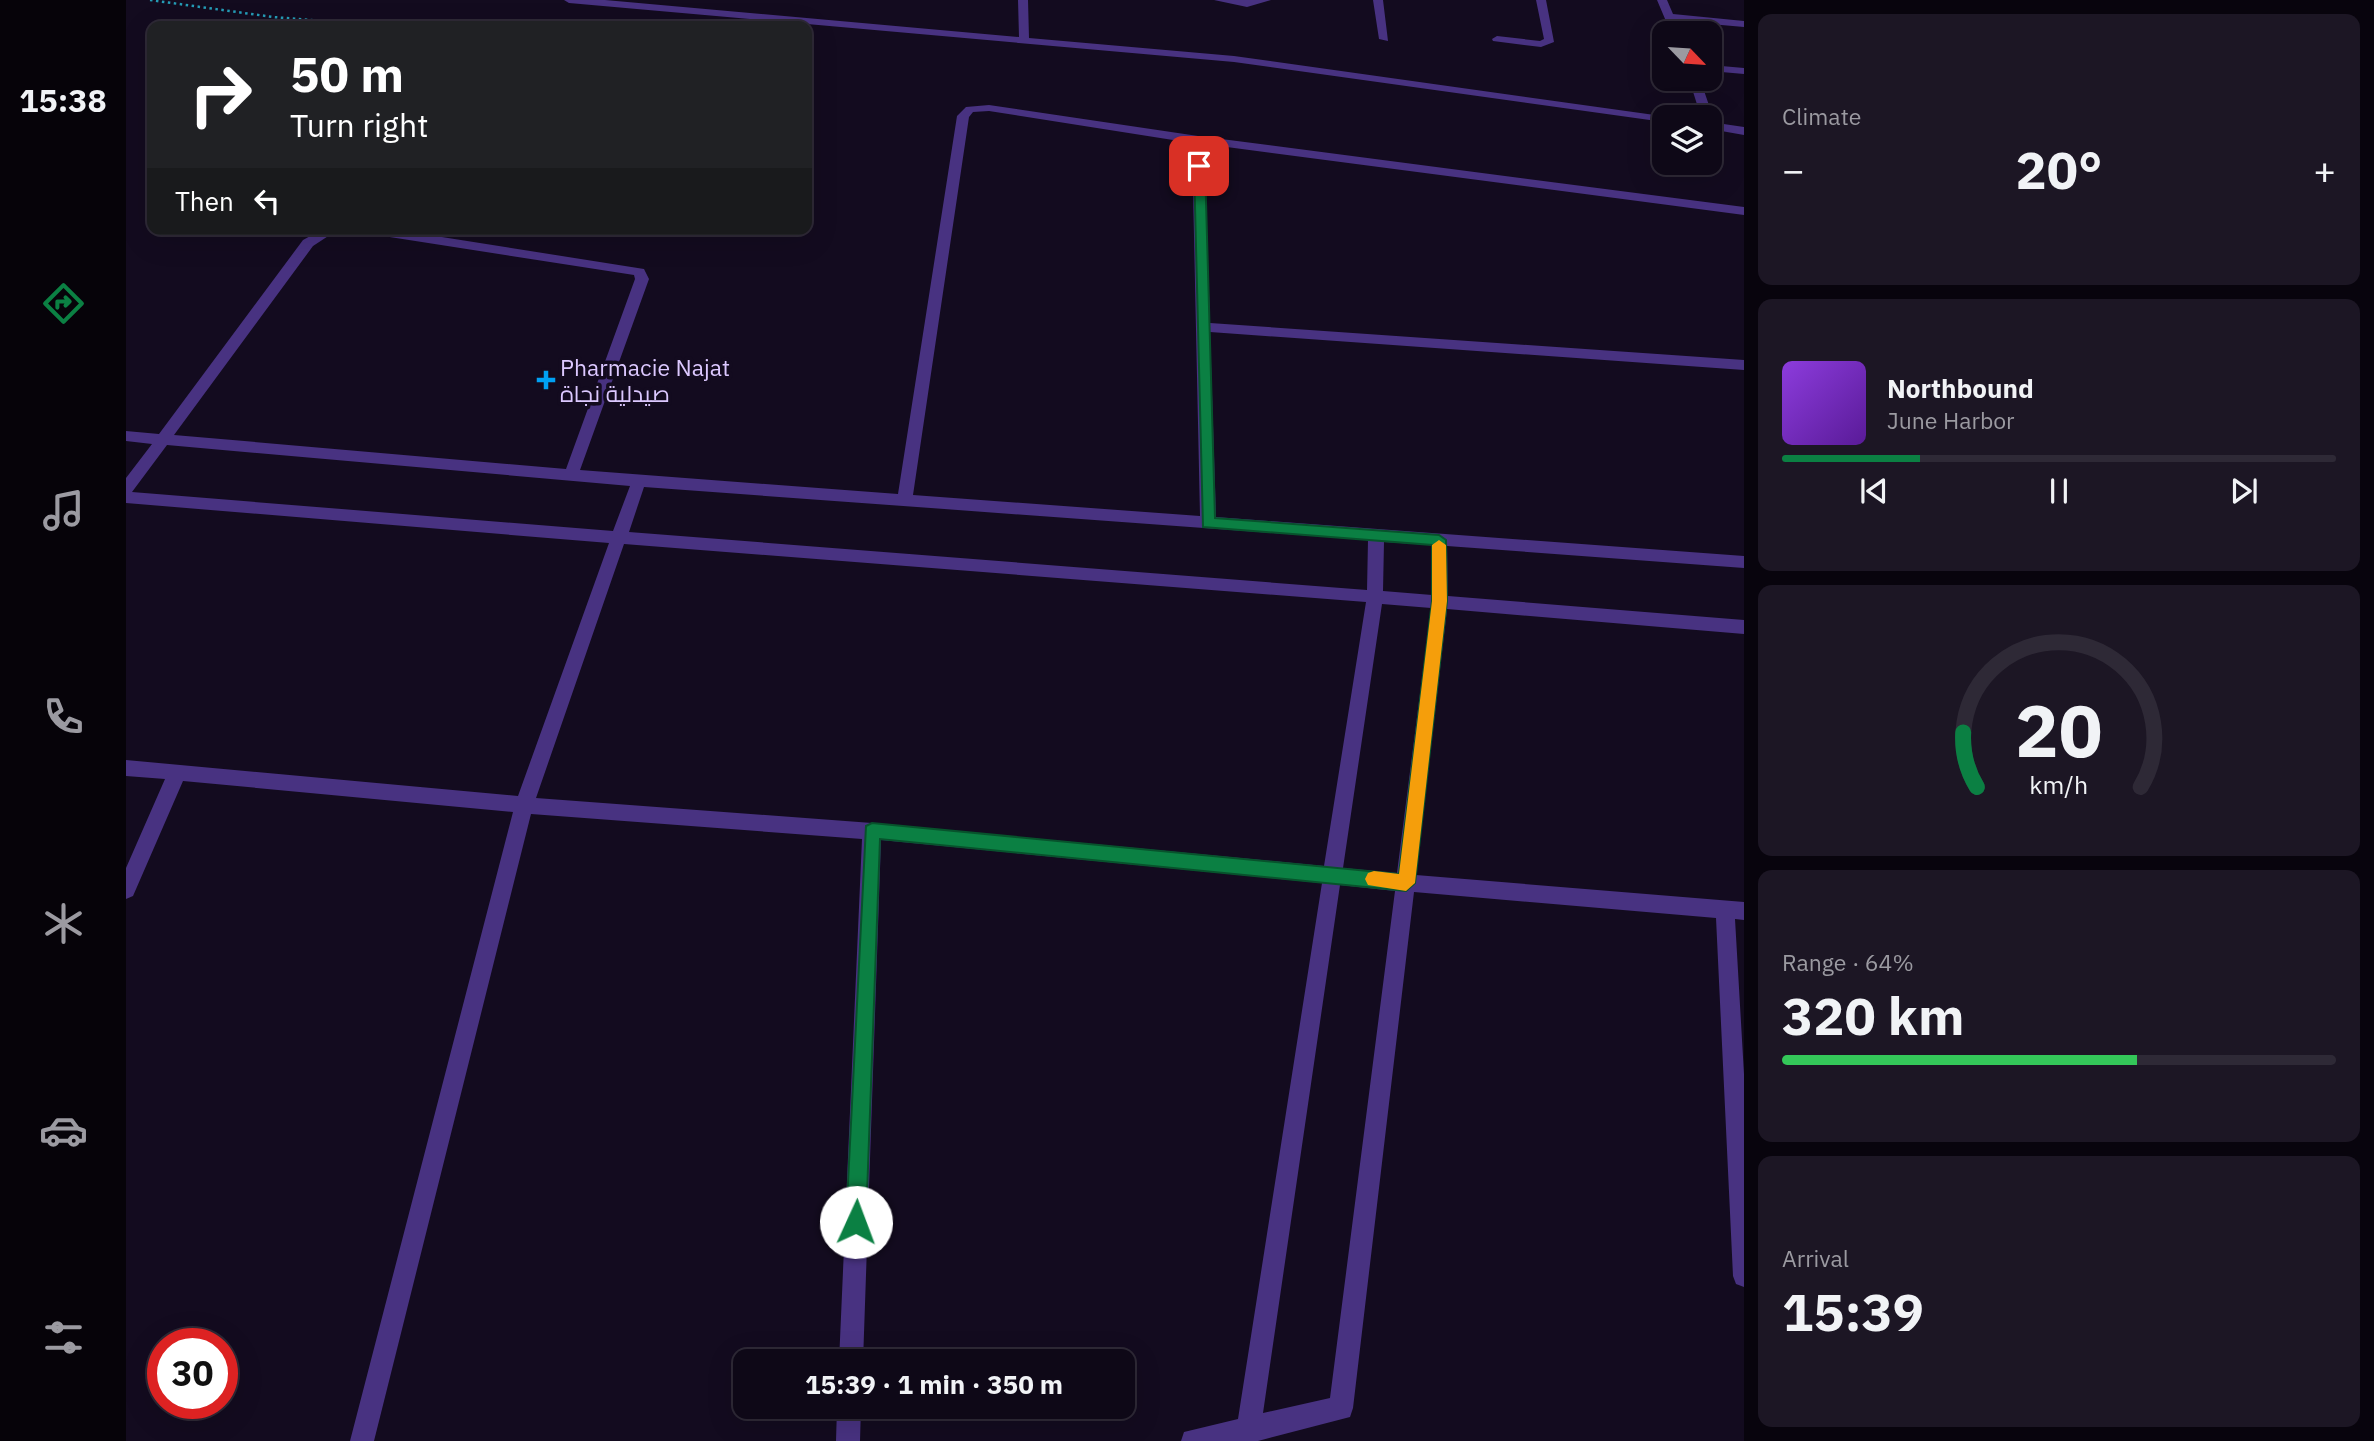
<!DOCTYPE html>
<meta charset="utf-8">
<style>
body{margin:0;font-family:"IBM Plex Sans",Cairo,sans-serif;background:#1c1624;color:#f1f3f6;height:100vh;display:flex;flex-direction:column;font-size:26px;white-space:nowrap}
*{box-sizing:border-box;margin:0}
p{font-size:23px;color:#9b9aa1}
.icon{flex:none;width:38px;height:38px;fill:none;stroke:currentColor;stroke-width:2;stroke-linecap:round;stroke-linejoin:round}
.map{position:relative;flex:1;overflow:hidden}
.panel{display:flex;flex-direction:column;gap:14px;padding:14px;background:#08040d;width:630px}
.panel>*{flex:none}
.banner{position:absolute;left:21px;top:21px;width:665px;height:214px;border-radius:14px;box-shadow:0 7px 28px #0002,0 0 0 2px #2e2936;background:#202124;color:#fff;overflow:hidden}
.needle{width:46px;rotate:115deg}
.buttons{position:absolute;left:1526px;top:21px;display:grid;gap:14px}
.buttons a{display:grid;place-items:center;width:70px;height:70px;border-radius:14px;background:#0e0817;box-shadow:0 7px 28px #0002,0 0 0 2px #2e2936;font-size:35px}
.speed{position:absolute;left:21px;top:1328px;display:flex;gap:14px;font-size:35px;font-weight:700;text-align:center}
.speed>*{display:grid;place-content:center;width:91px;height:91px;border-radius:50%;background:#0e0817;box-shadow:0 7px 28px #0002,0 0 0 2px #2e2936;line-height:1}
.speed .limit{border:10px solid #d22;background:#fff;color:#111}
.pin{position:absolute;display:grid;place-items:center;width:60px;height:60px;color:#fff;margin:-30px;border-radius:14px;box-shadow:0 4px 10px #0006}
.me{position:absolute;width:77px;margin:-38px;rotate:2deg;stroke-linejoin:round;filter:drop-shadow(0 0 5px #0008)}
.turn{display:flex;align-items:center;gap:24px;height:147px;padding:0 28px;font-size:32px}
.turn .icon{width:91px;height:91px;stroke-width:2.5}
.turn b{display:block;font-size:49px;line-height:60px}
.then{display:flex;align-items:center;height:66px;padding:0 28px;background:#0003;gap:14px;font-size:26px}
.big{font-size:52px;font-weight:700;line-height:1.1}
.panel .widget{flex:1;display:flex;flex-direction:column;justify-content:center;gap:10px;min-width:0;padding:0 24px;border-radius:14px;background:#1c1624}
.panel .dial{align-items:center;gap:0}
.dial svg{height:182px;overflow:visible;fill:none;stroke:#2e2936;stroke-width:7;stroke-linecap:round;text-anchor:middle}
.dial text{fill:#f1f3f6;stroke:none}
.song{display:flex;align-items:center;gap:21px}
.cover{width:84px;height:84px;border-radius:10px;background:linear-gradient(135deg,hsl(270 70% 55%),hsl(270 70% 35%))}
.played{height:7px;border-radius:4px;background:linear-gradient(90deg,#0b8043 25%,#2e2936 25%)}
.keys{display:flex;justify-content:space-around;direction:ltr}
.heat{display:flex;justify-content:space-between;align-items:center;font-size:38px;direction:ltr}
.charge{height:10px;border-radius:5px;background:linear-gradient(90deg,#34c759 64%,#2e2936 0)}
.trip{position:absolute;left:607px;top:1349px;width:402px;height:70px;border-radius:14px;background:#0e0817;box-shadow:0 7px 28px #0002,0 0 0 2px #2e2936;font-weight:700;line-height:70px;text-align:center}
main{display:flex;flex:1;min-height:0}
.dock{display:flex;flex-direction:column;width:126px;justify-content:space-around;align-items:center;background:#060309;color:#9b9aa1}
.dock .icon{width:49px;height:49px}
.dock .selected{color:#0b8043}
.dock b{font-size:32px;color:#f1f3f6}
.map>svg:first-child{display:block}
</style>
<main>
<nav class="dock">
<b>15:38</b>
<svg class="icon selected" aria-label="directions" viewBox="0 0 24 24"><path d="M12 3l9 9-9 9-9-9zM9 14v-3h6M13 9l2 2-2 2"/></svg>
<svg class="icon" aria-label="music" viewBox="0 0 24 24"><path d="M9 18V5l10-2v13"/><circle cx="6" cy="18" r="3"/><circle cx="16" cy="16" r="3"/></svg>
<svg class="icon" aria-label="phone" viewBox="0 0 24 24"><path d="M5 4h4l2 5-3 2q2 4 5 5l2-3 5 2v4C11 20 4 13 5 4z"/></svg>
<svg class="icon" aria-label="climate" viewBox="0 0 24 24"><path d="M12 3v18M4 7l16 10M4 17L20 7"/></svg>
<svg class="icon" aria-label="car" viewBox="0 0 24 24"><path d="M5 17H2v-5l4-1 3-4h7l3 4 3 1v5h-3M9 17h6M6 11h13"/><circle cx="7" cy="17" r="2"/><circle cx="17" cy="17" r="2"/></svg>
<svg class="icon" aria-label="filters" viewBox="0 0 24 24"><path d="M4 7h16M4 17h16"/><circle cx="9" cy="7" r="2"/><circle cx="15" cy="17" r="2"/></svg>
</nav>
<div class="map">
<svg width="1618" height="1441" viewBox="0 0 1618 1441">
<rect width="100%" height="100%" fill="#130b1f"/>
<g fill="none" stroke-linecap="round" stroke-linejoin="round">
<path stroke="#259cb6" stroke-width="2.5" stroke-dasharray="2.5 3.5" stroke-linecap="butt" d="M24,0L147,17L258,26"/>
<path fill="#483281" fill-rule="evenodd" d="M438,0H479L893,37L892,0H902L903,38L1108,56L1543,117H1538V122L1108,62L443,3Z
M1088,0H1145L1121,7Z
M1247,0H1257L1262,41L1253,39Z
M1410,0H1420L1428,42L1415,47L1367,41L1366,39L1371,36L1414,41L1418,39Z
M1531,0H1541L1547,14L1618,21V27L1550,21L1555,33H1545Z
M1584,65L1618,68V74L1584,71Z
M1563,79H1574L1587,117L1585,119L1575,117Z
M863,105L1072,136L1618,207V215L1078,144L1084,323L1618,360V370L1084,332L1090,517L1618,556V568L1321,546L1322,596L1618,620V634L1321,609L1290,875L1618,902V920L1609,919L1618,1074V1287L1610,1284L1607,1276L1590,918L1288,892L1227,1408L1224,1417L1132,1441H1055L1058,1432L1112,1419L1196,883L755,840L737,1362H713L736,839L405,814L248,1441H224L387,812L57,781L7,896L0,899V868L39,779L0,776V760L392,796L483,543L0,503V478L26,444L0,441V431L33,434L177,240L197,229H213L187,246L48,435L440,469L509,279L508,275L238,233L232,229H265L518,269L523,279L454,470L772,494L831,116L840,107ZM863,111L1066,143L1074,516L787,495L843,117L847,112ZM41,445L504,486L487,531L6,492ZM518,487L1242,540L1241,590L503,532ZM1258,542L1305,545L1306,595L1257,591ZM498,544L1240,602L1198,866L746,823L410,798ZM1256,604L1305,608L1271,873L1217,868ZM1214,885L1269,891L1204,1398L1137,1413Z
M1584,122L1618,127V135L1584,129Z
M711,1407H735L734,1441H710Z"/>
</g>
<path fill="#0b8043" stroke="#07532c" stroke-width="2" d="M1073,163L1079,166L1089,518L1313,535L1320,540L1321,601L1289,883L1280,891L754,839L740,1222L737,1229L730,1232L723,1229L720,1222L740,826L746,823L1273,874L1306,601V545L1077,527L1068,166Z"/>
<path fill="#f59e0b" d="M1313,540L1320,545L1321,601L1289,883L1280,891L1242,885L1239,879L1242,873L1248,871L1273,874L1306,601V545Z"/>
<path fill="#00a0f3" stroke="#130b1f" stroke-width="2.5" d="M416.5 369.5h7v7h7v7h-7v7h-7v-7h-7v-7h7z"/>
<g text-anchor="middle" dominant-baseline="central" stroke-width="7" stroke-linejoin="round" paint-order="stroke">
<g font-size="23" fill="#dcc8ff" stroke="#130b1f" text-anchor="start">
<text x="434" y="367">Pharmacie Najat<tspan x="434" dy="26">صيدلية نجاة</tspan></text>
</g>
</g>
</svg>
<div class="buttons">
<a><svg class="needle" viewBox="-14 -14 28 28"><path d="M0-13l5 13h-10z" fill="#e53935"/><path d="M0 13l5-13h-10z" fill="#9b9aa1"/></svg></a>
<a><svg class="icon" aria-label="layers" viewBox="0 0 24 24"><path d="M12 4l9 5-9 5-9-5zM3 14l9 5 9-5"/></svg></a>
</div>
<div class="speed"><div class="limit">30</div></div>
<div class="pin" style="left:1073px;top:166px;background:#d93025"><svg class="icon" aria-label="arrive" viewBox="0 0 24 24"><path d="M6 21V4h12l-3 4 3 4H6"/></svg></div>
<svg class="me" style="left:730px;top:1222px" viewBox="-20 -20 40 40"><circle r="19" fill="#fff"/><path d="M0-13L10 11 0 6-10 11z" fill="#0b8043"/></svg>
<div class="trip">15:39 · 1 min · 350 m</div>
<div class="banner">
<div class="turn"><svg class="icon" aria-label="right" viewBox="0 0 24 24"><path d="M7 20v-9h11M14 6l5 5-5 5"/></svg><div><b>50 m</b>Turn right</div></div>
<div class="then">Then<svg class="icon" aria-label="left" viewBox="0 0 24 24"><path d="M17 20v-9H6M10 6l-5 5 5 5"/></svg></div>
</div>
</div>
<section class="panel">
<div class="widget"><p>Climate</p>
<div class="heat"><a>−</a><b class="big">20°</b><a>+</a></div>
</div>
<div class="widget">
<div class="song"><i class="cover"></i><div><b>Northbound</b><p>June Harbor</p></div></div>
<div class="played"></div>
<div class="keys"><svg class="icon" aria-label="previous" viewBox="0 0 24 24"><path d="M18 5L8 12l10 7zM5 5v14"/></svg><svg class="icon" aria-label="pause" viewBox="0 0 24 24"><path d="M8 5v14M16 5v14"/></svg><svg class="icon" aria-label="next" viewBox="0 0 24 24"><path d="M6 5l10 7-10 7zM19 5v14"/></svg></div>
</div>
<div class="widget dial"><svg viewBox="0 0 100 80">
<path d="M14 69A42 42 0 1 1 86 69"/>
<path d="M14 69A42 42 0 0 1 8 45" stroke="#0b8043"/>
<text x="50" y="56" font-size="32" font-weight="700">20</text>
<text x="50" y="72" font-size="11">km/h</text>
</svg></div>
<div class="widget"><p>Range · 64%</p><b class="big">320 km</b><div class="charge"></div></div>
<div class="widget"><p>Arrival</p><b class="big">15:39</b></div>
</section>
</main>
